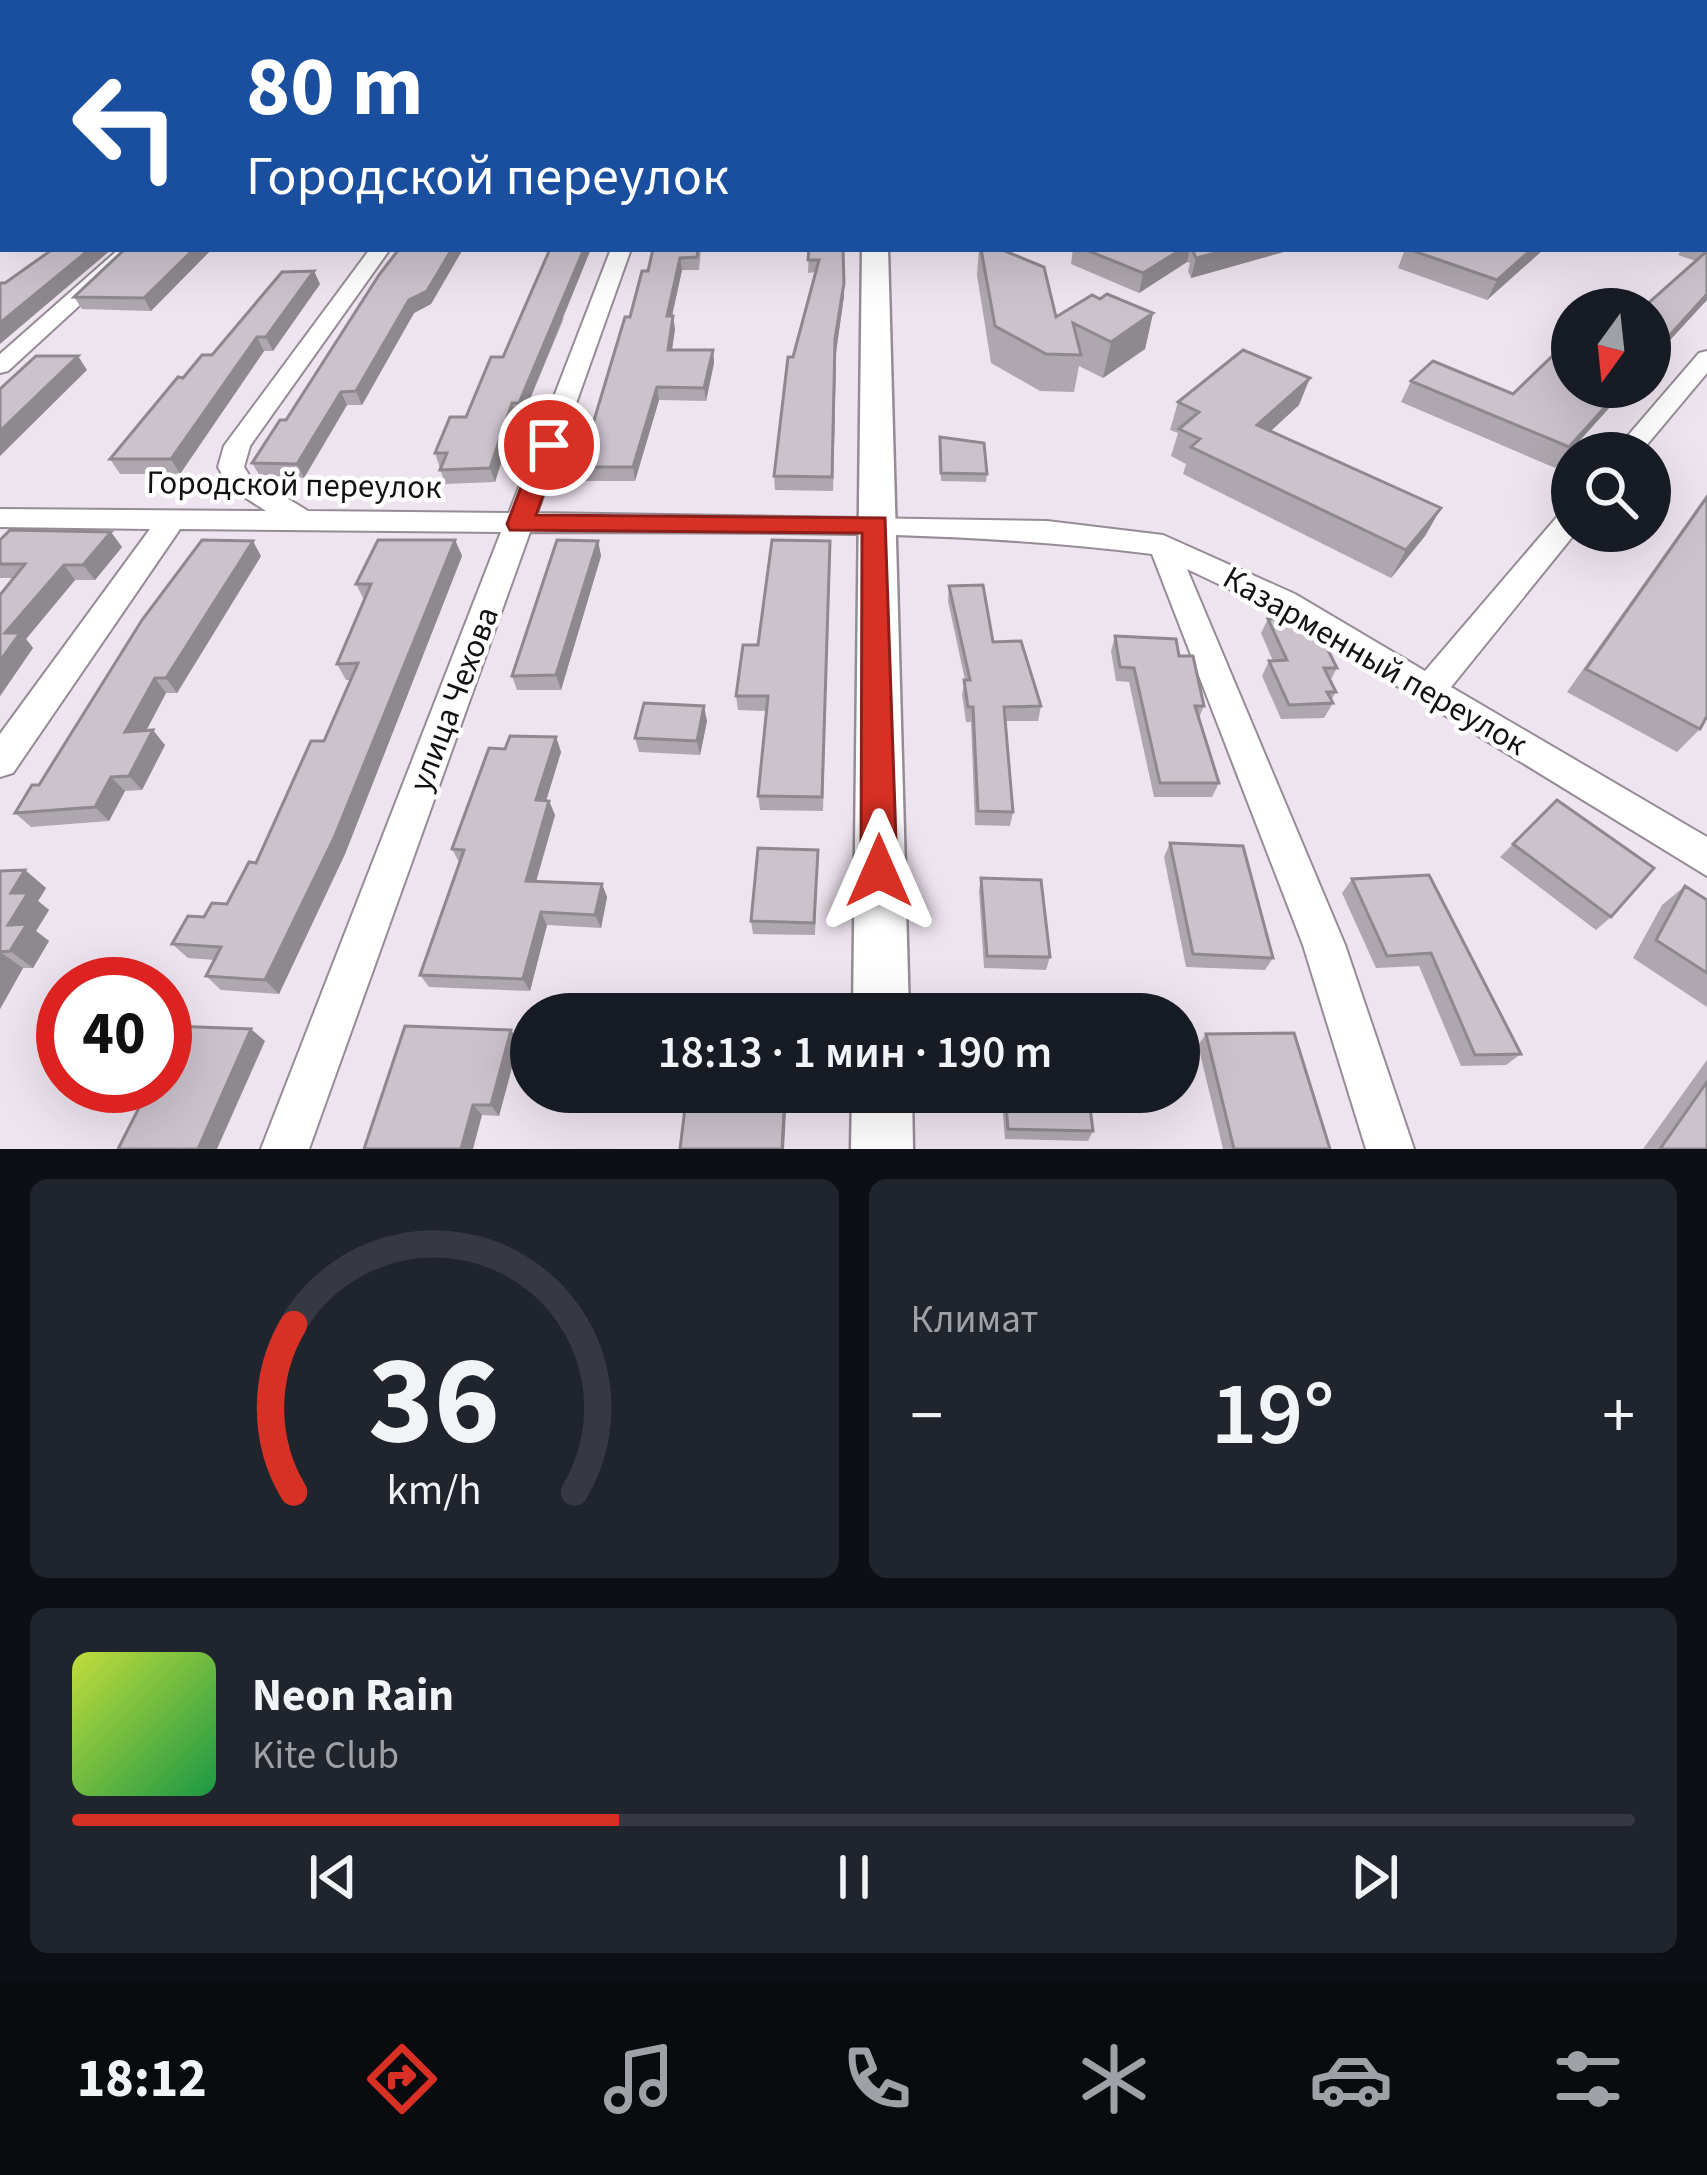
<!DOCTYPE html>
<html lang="ru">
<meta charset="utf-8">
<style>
body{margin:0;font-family:"Source Sans 3",sans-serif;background:#20242c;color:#f1f3f6;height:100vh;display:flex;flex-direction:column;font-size:45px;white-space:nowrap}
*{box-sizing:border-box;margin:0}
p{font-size:39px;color:#9ea1a6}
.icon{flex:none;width:66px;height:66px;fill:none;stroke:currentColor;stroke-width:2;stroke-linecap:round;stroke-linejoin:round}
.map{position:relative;height:1149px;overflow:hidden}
.sheet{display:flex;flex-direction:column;gap:30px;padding:30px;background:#0d0f14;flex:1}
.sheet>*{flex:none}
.hud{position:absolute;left:0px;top:0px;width:1707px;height:252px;box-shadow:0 12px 48px #0002;background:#1a4fa0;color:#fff;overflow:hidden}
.needle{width:78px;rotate:195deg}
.fabs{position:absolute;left:1551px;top:288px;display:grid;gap:24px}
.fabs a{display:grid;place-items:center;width:120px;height:120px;border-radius:50%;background:#171b24;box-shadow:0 12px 48px #0002;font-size:60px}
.speed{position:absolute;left:36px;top:957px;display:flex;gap:24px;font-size:60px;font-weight:700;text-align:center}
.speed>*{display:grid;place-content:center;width:156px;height:156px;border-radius:50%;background:#171b24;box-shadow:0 12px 48px #0002;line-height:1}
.speed .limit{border:18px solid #d22;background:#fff;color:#111}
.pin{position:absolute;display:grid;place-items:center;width:102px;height:102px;color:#fff;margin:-51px;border:6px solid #fff;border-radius:50%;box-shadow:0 3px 12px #0007}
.me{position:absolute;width:132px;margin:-66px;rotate:0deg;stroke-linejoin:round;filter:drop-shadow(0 0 9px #0008)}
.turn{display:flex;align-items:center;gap:42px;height:252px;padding:0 48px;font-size:54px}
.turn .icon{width:156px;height:156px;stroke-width:2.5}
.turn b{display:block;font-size:84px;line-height:102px}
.big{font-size:90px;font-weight:600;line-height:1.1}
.sheet .tile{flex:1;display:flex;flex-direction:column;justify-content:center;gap:18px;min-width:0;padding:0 42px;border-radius:18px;background:#20242c}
.sheet .dial{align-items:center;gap:0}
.dial svg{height:312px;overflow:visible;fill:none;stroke:#363941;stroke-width:7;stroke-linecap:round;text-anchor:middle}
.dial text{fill:#f1f3f6;stroke:none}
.song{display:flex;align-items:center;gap:36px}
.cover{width:144px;height:144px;border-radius:18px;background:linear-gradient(135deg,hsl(70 70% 55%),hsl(140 70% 35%))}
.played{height:12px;border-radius:6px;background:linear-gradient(90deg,#d93025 35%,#363941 35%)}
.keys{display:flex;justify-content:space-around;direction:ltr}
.heat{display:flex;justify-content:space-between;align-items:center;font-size:66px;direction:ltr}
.sheet .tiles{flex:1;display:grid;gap:30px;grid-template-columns:1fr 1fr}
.tile:last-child{grid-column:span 2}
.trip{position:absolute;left:510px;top:993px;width:690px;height:120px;border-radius:60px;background:#171b24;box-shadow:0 12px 48px #0002;font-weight:600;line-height:120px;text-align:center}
.menu{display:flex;height:192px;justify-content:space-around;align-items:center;background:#090b0e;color:#9ea1a6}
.menu .icon{width:84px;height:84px}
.menu .on{color:#d93025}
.menu b{font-size:54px;color:#f1f3f6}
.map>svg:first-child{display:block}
</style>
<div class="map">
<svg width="1707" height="1149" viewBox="0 0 1707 1149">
<rect width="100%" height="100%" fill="#eee4ef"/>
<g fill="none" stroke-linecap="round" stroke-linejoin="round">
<g stroke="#958c96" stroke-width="4">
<path id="minor" d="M1207,0H1219L1221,3H1209Z
M119,249H141L8,371L0,373V354Z
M370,249H390L250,446L244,467L249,475L308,511L509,513L611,249H631L537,513L1047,521L1163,535L1295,594L1425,671L1562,511L1572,509V531H1577L1451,687L1707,837V876L1273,610L1187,569L1345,945L1414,1149H1366L1303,945L1152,554C946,528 737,533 530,532L309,1149H261L501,532L180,529L13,773L0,777V734L150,529L0,527V509L266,511L229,487L218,467L224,446Z
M1707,351V373L1640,453H1613L1699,353Z"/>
</g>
<g stroke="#958c96" stroke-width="5">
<path id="tertiary" d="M865,0H881V3H865Z
M862,249H888L909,1014H853Z
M852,1092H912L913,1149H851Z"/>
</g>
<use href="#minor" fill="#fff" fill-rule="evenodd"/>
<use href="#tertiary" fill="#fff" fill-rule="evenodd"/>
</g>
<path fill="#afa7af" d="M1288,0H1707V156L1704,155V3H1283Z
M1707,223V300L1690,317L1645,306L1696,261L1678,255L1682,249H1704V225Z
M125,249H212L151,311L82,309L74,297Z
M399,249H463L431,304L414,313L362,405H347L304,478L260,476L252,463L286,420Z
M701,249L699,270H682L672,316L675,329L672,350H713L714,363L706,401L659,400L635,481H584L580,467L630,317L648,271Z
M809,249L844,296L836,352L833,491L775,490L774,476L793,357L816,272L808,273Z
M979,249H1000L1056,317L1100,299L1153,313L1145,349L1103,378L1079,366L1074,392L1040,391L991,363L977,275Z
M1073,249H1294L1191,278L1188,271L1190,263L1187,262L1139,293L1071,264Z
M1405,249H1544L1487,300L1398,268Z
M320,284L273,351H264L180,474H120L110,459L183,378L212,355Z
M564,318L523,416H516L495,482L445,484L435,453L466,417L503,357Z
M1411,381L1513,394L1628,387L1555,468L1401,402Z
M1178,402L1299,405L1270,431L1441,508L1425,536L1391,578L1183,474L1186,464L1171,456L1178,433L1170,430Z
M940,437L987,474L986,482L941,481Z
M1707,494V716L1700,729L1677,752L1567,692Z
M0,540L122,547L95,580H75L26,639L33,648L0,696L13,578H0Z
M455,540L462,556L345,854L279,994L221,990L206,976L215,960L188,958L172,944L204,917L227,904L256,863L324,741L351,680H346L337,664L364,600L356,584Z
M598,541L601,556L561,690H517L512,676Z
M830,541L823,811L760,810L758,796L767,711L738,710L736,696L758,645Z
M261,556L177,693H166L146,731L165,745L142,790L125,791L109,821L31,827L15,813L39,785Z
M949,586L1041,706L1038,721H1005L1013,812L1010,826L975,825L971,722H966L962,694L965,680L948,601Z
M1268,619L1337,668L1330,681L1336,692L1331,700L1333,703L1324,718L1281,719L1262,676L1269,661H1273L1261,633Z
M1115,636L1179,656L1204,706L1199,718L1219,783L1212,797H1154L1129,682L1116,681L1111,651Z
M707,721L700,755L639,752L635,738Z
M556,737L561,752L546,801H549L555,815L536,882L602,884L607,897L601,928L547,925L530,991L429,987L420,975L459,862L452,849L505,749Z
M1170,843L1273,958L1265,970L1186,967L1164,857Z
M1513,844L1611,917L1596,930L1500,857Z
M818,850L815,935L753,934L751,921Z
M25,870L46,888L38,901L49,910L36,931L49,941L33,968H23L0,1009V871Z
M1429,875L1521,1054L1506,1065L1461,1066L1419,966L1376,968L1342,893L1352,879Z
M981,878L1050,957L1046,970L984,968L979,891Z
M1685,886L1707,900V1007L1633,958L1662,905Z
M511,1030L519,1041L499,1116L482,1115L364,1149Z
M1206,1034L1330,1149H1223L1198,1045Z
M1707,1060V1149H1643Z
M1001,1092H1088L1093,1131L1088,1141L1005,1139Z"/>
<path fill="#8e888f" d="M3,206V224L0,227V209Z
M90,249H112L0,344V323Z
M194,249H212L151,311L144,298Z
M452,249H463L431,304L414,313L362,405L356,391L409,300Z
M584,249H591L523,416L519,403Z
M1182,249H1190L1187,262L1139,293L1143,273Z
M1231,249H1294L1191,278L1196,258Z
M1532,249H1544L1487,300L1497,280Z
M680,258L682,270L669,329L667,316Z
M314,271L320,284L273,351L266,337Z
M844,283V296L836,352L833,491L835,339Z
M1707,294V300L1650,362V357Z
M1153,313L1145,349L1103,378L1111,342Z
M673,316L675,329L670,363L668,350Z
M257,337L264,351L180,474L171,459Z
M713,350L714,363L706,401L704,388Z
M78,356L87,370L0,456V431Z
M1310,378L1299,405L1247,453L1257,425Z
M657,387L659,400L635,481L633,467Z
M1623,387H1628L1555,468L1569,447Z
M341,392L347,405L304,478L297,464Z
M512,403L516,416L495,482L490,468Z
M1441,508L1425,536L1391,578L1406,550Z
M111,532L122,547L95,580L83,565Z
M455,540L462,556L345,854L279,994L265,980Z
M253,541L261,556L177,693L166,678Z
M598,541L601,556L561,690L556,675Z
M64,565L75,580L26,639L33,648L0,696V661L5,633Z
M155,678L166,693L138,746L125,732Z
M704,706L707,721L700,755L697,741Z
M153,730L165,745L142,790L129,776Z
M556,737L561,752L542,814L536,800Z
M111,777L125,791L109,821L95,807Z
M549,801L555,815L532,895L526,881Z
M25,870L46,888L38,901L49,910L36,931L49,941L33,968L10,951L8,925L11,893Z
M602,884L607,897L601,928L595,915Z
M541,912L547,925L530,991L523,979Z
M0,952L23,968L0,1009Z
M251,1029L265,1041L217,1149H198Z
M511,1030L519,1041L499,1116L491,1105Z
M785,1092H787L784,1149H782Z
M473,1105L482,1115L473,1149H461Z"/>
<path fill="#cbc2cc" stroke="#8e888f" stroke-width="3" d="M0,0H694L693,3H3V206L0,209Z
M729,0H851V3H728Z
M956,0H1089L1091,3H957Z
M1288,0H1544L1539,3L1283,2Z
M1585,0H1707V136L1704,138V3H1600Z
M1707,223V241L1704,240V225Z
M53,249H90L0,323V283H5Z
M125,249H194L144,298L74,297Z
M399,249H452L427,291L409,300L356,391L341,392L297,464L252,463L280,420H286L379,275Z
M550,249H584L519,403H512L490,468L440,470L447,453H435L450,417H466L491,357H503Z
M653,249H698L697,257L680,258L667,316H673L668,350H713L704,388L657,387L633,467H580L625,317H630L642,271H648Z
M809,249H843L844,283L835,339L832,477L774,476L788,357H793L819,260H808Z
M981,249H1000L1044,267L1056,317L1092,295L1100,299L1107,294L1153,313L1111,342L1073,323L1081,355L1046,354L995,326Z
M1084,249H1182L1143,273Z
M1196,249H1231L1196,258L1193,251Z
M1408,249H1532L1497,280Z
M1707,251V294L1650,357V309H1601L1615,296L1645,306Z
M314,271L266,337H257L171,459H110L178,377L183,378L202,355H212L282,272Z
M1572,337V387H1623L1569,447L1411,381L1433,361L1513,394Z
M1243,350L1310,378L1257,425L1441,508L1406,550L1191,447L1200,439L1179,429L1199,412L1178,402Z
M36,356H78L0,431V389Z
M940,437L984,443L987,474L941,473Z
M1707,497V716L1700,729L1586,669Z
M10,530L111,532L83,565H64L5,633H20L0,661V595L25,564H0V540Z
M202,540L253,541L166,678H155L125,732L153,730L129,776L111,777L95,807L15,813L32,785H39L142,620Z
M378,540H455L334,838L265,980L206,976L221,947L172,944L188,916L204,917L212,903L227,904L249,862L256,863L311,741H324L358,663L337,664L371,584H356Z
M557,540L598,541L556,675L512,676Z
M772,540L830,541L822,797L758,796L768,696H736L743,645H758Z
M983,585L993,642L1021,641L1041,706L1004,707L1013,812L978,811L973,707H968L964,680H970L949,586Z
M1293,618L1320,634L1337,668H1324L1336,692H1327L1333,703L1289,705L1269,661L1287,660L1268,619Z
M1115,636L1176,639L1179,656H1193L1204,706H1195L1219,783H1160L1134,668L1120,667Z
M644,703L704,706L697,741L635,738Z
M510,736L556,737L536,800L549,801L526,881L602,884L595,915L541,912L523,979L420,975L464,850L452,849L489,748L505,749Z
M1557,800L1654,868L1611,917L1513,844Z
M1170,843L1243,846L1273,958L1193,954Z
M758,848L818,850L814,923L751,921Z
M25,870L11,893H28L8,925L27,924L10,951L0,952V871Z
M1429,875L1521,1054L1475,1055L1431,953L1387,956L1352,879Z
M981,878L1041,880L1050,957L987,956Z
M1685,886L1707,900V973L1656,940Z
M172,1026L251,1029L198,1149H118L150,1086H165V1040Z
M405,1026L511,1030L491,1105H473L461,1149H364Z
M1294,1033L1330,1149H1234L1206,1034Z
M1707,1082V1149H1660Z
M687,1092H785L782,1149H680Z
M1005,1092H1088L1093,1131L1008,1129Z"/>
<path fill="#d93025" stroke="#8d1f18" stroke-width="3" d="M549,438L561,445L536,515L885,518L897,871L892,882L879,887L866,882L861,871L862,533L510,530L507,524L537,445Z"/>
<g text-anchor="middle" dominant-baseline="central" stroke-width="9" stroke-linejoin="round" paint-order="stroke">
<g font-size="33" fill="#141115" stroke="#fff">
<text transform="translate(294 485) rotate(1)">Городской переулок</text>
<text transform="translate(1375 661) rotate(30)">Казарменный переулок</text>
<text transform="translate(454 699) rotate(-69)">улица Чехова</text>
</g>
</g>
</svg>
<div class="fabs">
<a><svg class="needle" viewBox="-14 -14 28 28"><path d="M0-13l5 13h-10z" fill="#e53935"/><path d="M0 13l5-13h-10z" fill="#9ea1a6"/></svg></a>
<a><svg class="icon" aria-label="search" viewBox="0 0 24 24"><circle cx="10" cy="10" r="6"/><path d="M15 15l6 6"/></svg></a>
</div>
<div class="speed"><div class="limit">40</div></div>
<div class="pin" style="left:549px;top:445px;background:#d93025"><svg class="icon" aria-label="arrive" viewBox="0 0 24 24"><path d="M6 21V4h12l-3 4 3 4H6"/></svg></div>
<svg class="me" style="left:879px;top:871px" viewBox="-20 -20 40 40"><path d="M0-17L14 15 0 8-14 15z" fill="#d93025" stroke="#fff" stroke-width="4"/></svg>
<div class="trip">18:13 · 1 мин · 190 m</div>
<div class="hud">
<div class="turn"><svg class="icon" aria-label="left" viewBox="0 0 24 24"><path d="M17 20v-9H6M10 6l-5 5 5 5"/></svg><div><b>80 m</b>Городской переулок</div></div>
</div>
</div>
<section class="sheet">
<div class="tiles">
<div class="tile dial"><svg viewBox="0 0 100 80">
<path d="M14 69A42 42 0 1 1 86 69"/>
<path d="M14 69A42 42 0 0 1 14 26" stroke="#d93025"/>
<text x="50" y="56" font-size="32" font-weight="700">36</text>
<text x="50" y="72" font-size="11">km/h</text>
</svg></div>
<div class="tile"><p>Климат</p>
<div class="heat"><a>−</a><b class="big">19°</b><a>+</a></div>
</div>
<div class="tile">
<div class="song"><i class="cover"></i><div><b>Neon Rain</b><p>Kite Club</p></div></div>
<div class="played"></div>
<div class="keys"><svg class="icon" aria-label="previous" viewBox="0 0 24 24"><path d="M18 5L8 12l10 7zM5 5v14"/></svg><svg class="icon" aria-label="pause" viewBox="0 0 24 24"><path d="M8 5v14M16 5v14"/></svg><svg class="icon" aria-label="next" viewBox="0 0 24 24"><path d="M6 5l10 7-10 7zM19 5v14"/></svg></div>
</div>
</div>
</section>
<nav class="menu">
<b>18:12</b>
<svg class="icon on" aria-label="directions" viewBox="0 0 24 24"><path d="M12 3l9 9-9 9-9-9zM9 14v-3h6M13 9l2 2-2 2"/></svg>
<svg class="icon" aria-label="music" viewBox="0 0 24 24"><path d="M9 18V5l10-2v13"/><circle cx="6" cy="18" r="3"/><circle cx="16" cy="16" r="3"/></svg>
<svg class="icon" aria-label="phone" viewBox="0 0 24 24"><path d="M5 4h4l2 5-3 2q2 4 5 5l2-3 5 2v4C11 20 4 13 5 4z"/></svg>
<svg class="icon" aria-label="climate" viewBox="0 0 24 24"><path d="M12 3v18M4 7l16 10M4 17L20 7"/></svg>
<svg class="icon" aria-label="car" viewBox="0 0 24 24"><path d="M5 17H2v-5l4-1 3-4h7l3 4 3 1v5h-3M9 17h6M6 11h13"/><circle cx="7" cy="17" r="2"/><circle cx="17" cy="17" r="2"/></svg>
<svg class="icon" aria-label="filters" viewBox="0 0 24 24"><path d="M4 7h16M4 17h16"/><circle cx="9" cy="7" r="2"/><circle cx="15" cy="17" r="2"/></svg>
</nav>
